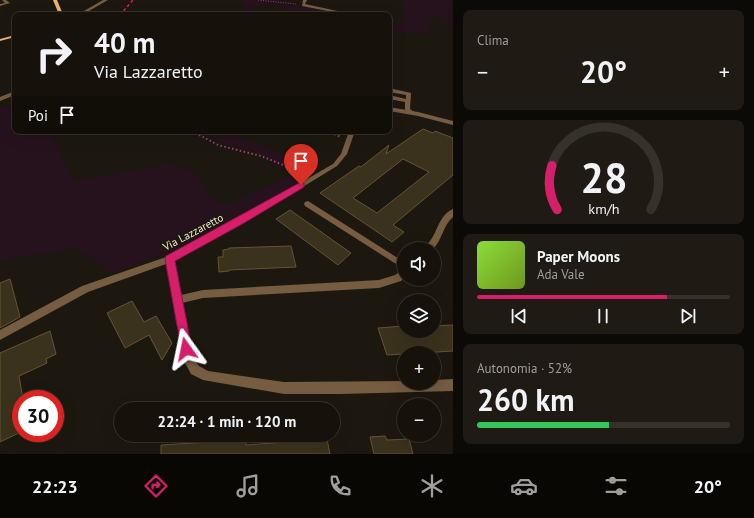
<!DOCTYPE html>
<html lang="it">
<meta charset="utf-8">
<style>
body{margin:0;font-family:"PT Sans",sans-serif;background:#1f1b14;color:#f1f3f6;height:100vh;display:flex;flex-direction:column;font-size:15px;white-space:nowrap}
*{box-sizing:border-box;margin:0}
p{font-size:13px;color:#9e9e9d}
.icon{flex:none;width:22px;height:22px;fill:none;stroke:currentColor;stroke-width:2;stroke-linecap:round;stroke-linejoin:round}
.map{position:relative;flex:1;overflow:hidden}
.details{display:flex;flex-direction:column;gap:10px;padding:10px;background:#0c0a06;width:301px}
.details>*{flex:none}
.guide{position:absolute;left:12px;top:12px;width:380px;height:122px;border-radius:8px;box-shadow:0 4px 16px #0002,0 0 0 1px #35322c;background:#16120b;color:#f1f3f6;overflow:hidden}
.buttons{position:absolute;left:397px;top:242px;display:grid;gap:8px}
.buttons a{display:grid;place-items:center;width:44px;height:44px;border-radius:50%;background:#16120b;box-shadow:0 4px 16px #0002,0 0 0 1px #35322c;font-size:20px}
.speed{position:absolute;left:12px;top:390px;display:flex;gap:8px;font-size:20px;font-weight:700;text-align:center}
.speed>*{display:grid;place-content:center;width:52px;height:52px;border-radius:50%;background:#16120b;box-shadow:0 4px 16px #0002,0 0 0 1px #35322c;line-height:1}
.speed .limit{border:6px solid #d22;background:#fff;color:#111}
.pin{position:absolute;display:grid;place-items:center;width:34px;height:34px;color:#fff;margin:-41px -17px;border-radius:50% 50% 50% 0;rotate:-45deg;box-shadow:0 0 4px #0007}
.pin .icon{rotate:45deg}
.me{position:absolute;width:44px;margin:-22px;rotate:348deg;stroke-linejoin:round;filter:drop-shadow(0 0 3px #0008)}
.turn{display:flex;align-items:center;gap:14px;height:84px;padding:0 16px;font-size:18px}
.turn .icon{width:52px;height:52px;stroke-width:2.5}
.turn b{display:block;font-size:28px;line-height:34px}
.then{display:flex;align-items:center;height:38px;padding:0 16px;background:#0003;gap:8px;font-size:15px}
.big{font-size:30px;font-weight:700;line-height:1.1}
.details .widget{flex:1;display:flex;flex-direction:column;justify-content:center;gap:6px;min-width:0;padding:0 14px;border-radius:8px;background:#1f1b14}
.details .dial{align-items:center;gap:0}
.dial svg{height:104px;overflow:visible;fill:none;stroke:#35322c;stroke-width:7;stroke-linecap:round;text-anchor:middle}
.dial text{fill:#f1f3f6;stroke:none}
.song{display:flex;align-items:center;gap:12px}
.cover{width:48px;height:48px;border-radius:6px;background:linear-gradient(135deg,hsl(90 70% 55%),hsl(80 70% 35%))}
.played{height:4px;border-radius:2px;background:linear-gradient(90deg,#d71e6b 75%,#35322c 75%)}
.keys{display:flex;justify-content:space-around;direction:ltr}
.heat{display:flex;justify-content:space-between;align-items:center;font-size:22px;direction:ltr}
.charge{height:6px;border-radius:3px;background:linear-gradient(90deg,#34c759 52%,#35322c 0)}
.trip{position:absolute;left:114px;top:402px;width:226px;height:40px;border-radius:20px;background:#16120b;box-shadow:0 4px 16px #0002,0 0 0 1px #35322c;font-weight:700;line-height:40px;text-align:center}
.dock{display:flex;height:64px;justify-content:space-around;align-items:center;background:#090704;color:#9e9e9d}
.dock .icon{width:28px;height:28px}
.dock .on{color:#d71e6b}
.dock b{font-size:18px;color:#f1f3f6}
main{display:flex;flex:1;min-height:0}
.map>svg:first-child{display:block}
</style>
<main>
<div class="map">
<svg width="453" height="454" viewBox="0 0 453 454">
<rect width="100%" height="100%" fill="#1d180f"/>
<path fill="#26121d" d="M241,0H274L348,15H271L288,6L266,3L241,15H237L246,7Z
M405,0H452L453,30L434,14L427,26L428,35L394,32L392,25L403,21Z
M15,106V131H68L53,138L73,182L168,164L196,172L212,199L227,205L293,174L250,149L225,144L201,131H224L294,159L314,164L304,180L174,250L111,273L77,248L0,260V107Z"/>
<path fill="#3b321d" stroke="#645432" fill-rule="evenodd" d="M423,129L433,133L435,131L453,138V175L393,225L404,232L392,242L320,193L359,166L361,167L389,145L386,154ZM403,159L429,172L377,213L353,198Z
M290,210L351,253L338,265L276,219Z
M291,246L296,267L229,270V271L219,272L218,257H223V250L229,249V248Z
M10,279L20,317L0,328V283Z
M132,301L144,322L156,316L172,343L162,360L149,335L125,348L107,313Z
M453,325V351L387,355L378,328L404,326V331H434V326Z
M50,331L56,354L46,359L47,363L19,376L23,399H21V432L0,442V353Z
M385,436L387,440L409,439L413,454H374L370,437Z
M327,439L330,454H161V445L245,440L246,445Z"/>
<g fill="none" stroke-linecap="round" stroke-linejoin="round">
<path stroke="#a03d76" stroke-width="1" stroke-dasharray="1 1.5" stroke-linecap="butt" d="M258,0L296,4"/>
<path stroke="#a03d76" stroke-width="2" stroke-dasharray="1.5 2.5" stroke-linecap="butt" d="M192,131L218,145L261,156L303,173
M327,131L341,137"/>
<path fill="#765c40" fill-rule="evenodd" d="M389,88L411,93L410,109L414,112V114H410L405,110V102L389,99V95L406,99V95L389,92Z
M15,91V95L0,101V97Z"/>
<path fill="#765c40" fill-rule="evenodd" d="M2,0H6L10,3L0,6V4L5,3Z
M103,0H108L82,15H77Z
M303,0H307L305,4L356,15H348L302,6Z
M389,107L418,112L453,121V125L418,116L389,111Z
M349,131H355L347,154L337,166L244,223L174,261L181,295L203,290L379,280L395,275L404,269L305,206L304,204L305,202L308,201L404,262V278L401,281L379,288L203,298L182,303L194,359L199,366L208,371L284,382L404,381V383H434V380L453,379V391L341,394H284L203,380L191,374L184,361L166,264L88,292L0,340V330L82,286L166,257L238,219L333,164L341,154Z
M453,209V217C442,227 443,239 433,249H424C426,246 428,244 430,241C438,231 439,215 453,209Z"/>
<path fill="#ecb174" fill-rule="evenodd" d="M53,0H57L62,12L60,15H56L58,12Z
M15,35V37L0,41V39Z"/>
<path stroke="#d71e6b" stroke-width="1.5" stroke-dasharray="3 2.5" stroke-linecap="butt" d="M120,15L133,0"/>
</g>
<path fill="#d71e6b" stroke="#8c1446" d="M301,182L304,183V187L244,223L175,261L192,349L190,353L186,354L182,353L165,259L166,256Z"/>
<g text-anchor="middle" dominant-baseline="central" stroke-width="4" stroke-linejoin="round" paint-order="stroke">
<g font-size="11" fill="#f9e9d1" stroke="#1d180f">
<text transform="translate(193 232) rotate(-28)">Via Lazzaretto</text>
</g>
</g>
</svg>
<div class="buttons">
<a><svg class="icon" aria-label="sound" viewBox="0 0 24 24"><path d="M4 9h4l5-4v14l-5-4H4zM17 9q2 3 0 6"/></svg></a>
<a><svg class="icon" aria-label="layers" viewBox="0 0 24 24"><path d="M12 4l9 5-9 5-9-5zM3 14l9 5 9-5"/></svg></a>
<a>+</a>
<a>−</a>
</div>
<div class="speed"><div class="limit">30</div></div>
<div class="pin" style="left:301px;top:185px;background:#d93025"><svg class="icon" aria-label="arrive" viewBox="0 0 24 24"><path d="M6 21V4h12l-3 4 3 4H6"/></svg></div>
<svg class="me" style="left:186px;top:349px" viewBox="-20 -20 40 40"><path d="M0-17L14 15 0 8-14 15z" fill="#d71e6b" stroke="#fff" stroke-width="4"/></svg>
<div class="trip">22:24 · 1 min · 120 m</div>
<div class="guide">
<div class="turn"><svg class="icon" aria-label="right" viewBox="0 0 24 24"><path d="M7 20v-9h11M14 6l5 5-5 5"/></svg><div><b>40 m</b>Via Lazzaretto</div></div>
<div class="then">Poi<svg class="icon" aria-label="arrive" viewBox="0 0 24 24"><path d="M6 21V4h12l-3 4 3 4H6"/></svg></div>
</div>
</div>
<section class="details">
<div class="widget"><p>Clima</p>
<div class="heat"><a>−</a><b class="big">20°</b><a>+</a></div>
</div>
<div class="widget dial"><svg viewBox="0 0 100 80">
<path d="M14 69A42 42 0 1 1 86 69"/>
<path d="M14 69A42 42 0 0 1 10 35" stroke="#d71e6b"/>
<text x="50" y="56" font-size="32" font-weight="700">28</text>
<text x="50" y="72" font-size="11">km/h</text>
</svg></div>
<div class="widget">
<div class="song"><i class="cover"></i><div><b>Paper Moons</b><p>Ada Vale</p></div></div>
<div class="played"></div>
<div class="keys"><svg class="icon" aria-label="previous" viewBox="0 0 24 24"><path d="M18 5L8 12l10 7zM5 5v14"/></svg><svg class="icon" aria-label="pause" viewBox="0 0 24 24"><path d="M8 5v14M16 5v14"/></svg><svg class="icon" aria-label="next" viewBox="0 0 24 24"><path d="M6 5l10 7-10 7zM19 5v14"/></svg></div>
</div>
<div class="widget"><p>Autonomia · 52%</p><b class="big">260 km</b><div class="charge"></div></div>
</section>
</main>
<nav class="dock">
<b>22:23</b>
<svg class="icon on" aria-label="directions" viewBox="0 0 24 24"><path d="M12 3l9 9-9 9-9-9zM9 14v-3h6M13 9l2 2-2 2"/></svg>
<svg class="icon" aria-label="music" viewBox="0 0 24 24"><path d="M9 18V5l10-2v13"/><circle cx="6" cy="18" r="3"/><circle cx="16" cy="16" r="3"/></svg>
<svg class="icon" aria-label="phone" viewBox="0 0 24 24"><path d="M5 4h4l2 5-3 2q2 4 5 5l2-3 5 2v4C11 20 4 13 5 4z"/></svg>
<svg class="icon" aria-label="climate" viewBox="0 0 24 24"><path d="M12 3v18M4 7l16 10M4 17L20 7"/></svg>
<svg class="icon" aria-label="car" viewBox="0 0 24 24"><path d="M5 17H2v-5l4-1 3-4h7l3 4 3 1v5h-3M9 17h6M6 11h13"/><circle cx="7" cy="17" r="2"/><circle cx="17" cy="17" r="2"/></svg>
<svg class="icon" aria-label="filters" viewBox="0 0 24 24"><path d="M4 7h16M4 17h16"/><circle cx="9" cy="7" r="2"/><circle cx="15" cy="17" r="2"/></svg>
<b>20°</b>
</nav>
